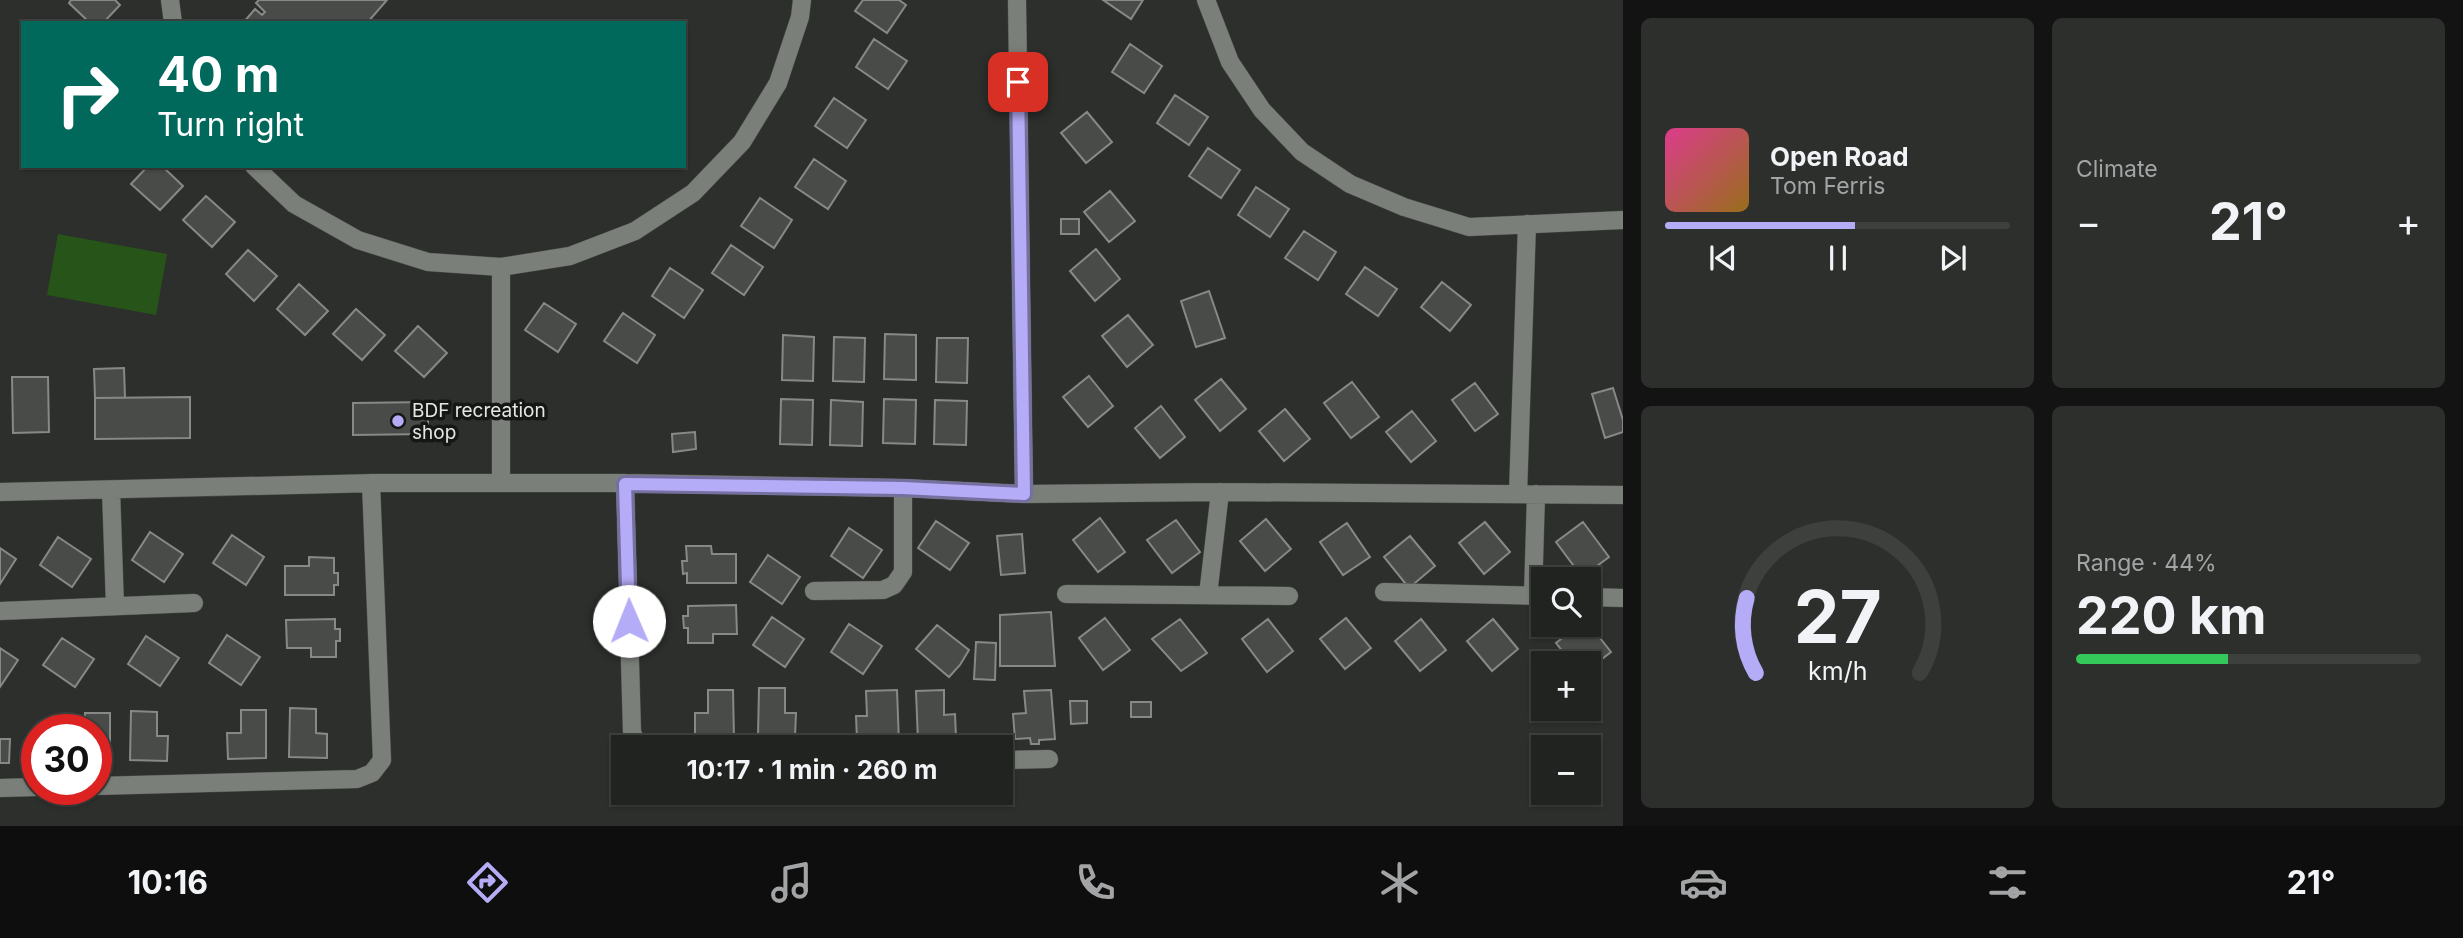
<!DOCTYPE html>
<meta charset="utf-8">
<style>
body{margin:0;font-family:Inter,sans-serif;background:#2d2f2d;color:#f1f3f6;height:100vh;display:flex;flex-direction:column;font-size:26px;white-space:nowrap}
*{box-sizing:border-box;margin:0}
p{font-size:23px;color:#a2a4a5}
.icon{flex:none;width:38px;height:38px;fill:none;stroke:currentColor;stroke-width:2;stroke-linecap:round;stroke-linejoin:round}
.map{position:relative;flex:1;overflow:hidden}
.drawer{display:flex;flex-direction:column;gap:18px;padding:18px;background:#121312;width:840px}
.drawer>*{flex:none}
.banner{position:absolute;left:21px;top:21px;width:665px;height:147px;border-radius:0px;box-shadow:0 2px 5px #0004,0 0 0 2px #3e403e;background:#00695c;color:#fff;overflow:hidden}
.tools{position:absolute;left:1531px;top:567px;display:grid;gap:14px}
.tools a{display:grid;place-items:center;width:70px;height:70px;border-radius:0px;background:#212320;box-shadow:0 2px 5px #0004,0 0 0 2px #3e403e;font-size:35px}
.speed{position:absolute;left:21px;top:714px;display:flex;gap:14px;font-size:35px;font-weight:700;text-align:center}
.speed>*{display:grid;place-content:center;width:91px;height:91px;border-radius:50%;background:#212320;box-shadow:0 2px 5px #0004,0 0 0 2px #3e403e;line-height:1}
.speed .limit{border:10px solid #d22;background:#fff;color:#111}
.pin{position:absolute;display:grid;place-items:center;width:60px;height:60px;color:#fff;margin:-30px;border-radius:14px;box-shadow:0 4px 10px #0006}
.me{position:absolute;width:77px;margin:-38px;rotate:359deg;stroke-linejoin:round;filter:drop-shadow(0 0 5px #0008)}
.turn{display:flex;align-items:center;gap:24px;height:147px;padding:0 21px;font-size:32px}
.turn .icon{width:91px;height:91px;stroke-width:2.5}
.turn b{display:block;font-size:49px;line-height:60px}
.big{font-size:52px;font-weight:700;line-height:1.1}
.drawer .tile{flex:1;display:flex;flex-direction:column;justify-content:center;gap:10px;min-width:0;padding:0 24px;border-radius:10px;background:#2d2f2d}
.drawer .dial{align-items:center;gap:0}
.dial svg{height:182px;overflow:visible;fill:none;stroke:#3e403e;stroke-width:7;stroke-linecap:round;text-anchor:middle}
.dial text{fill:#f1f3f6;stroke:none}
.song{display:flex;align-items:center;gap:21px}
.cover{width:84px;height:84px;border-radius:10px;background:linear-gradient(135deg,hsl(330 70% 55%),hsl(40 70% 35%))}
.played{height:7px;border-radius:4px;background:linear-gradient(90deg,#b5acf8 55%,#3e403e 55%)}
.keys{display:flex;justify-content:space-around;direction:ltr}
.heat{display:flex;justify-content:space-between;align-items:center;font-size:38px;direction:ltr}
.charge{height:10px;border-radius:5px;background:linear-gradient(90deg,#34c759 44%,#3e403e 0)}
.drawer .tiles{flex:1;display:grid;gap:18px;grid-template-columns:repeat(2,1fr)}
.trip{position:absolute;left:611px;top:735px;width:402px;height:70px;border-radius:0px;background:#212320;box-shadow:0 2px 5px #0004,0 0 0 2px #3e403e;font-weight:700;line-height:70px;text-align:center}
.tabs{display:flex;height:112px;justify-content:space-around;align-items:center;background:#0d0e0d;color:#a2a4a5}
.tabs .icon{width:49px;height:49px}
.tabs .on{color:#b5acf8}
.tabs b{font-size:32px;color:#f1f3f6}
main{display:flex;flex:1;min-height:0}
.map>svg:first-child{display:block}
</style>
<main>
<div class="map">
<svg width="1623" height="826" viewBox="0 0 1623 826">
<rect width="100%" height="100%" fill="#2c2f2b"/>
<path fill="#275519" d="M58,234L167,254L156,315L47,295Z"/>
<path fill="#484b47" stroke="#868985" stroke-width="2" d="M71,0H115L120,5L103,23H90L69,3Z
M259,0H387L367,23H243L255,9L262,15L265,12L256,3Z
M863,0H899L906,5L887,33L855,11Z
M1103,0H1143L1131,19Z
M874,39L907,61L888,89L856,67Z
M1130,44L1162,66L1144,93L1112,72Z
M1175,95L1208,117L1189,145L1157,123Z
M834,98L866,120L847,148L815,126Z
M1087,112L1112,142L1086,163L1061,133Z
M1208,148L1240,170L1221,198L1189,176Z
M814,159L846,181L828,209L795,187Z
M148,166H162L183,186L160,210L131,184Z
M1256,187L1289,209L1270,237L1238,215Z
M1110,191L1135,221L1109,242L1084,212Z
M206,196L235,222L212,247L183,220Z
M760,198L792,220L774,248L741,226Z
M1061,219H1079V234H1061Z
M1304,231L1336,252L1318,280L1285,258Z
M731,245L763,267L744,295L712,273Z
M1096,249L1120,279L1095,301L1070,271Z
M248,250L277,276L254,301L226,274Z
M1365,267L1397,289L1378,316L1346,294Z
M670,268L703,290L684,318L652,296Z
M1442,282L1471,305L1450,331L1421,307Z
M299,284L328,311L305,335L277,309Z
M1209,291L1225,338L1196,347L1181,301Z
M544,303L576,324L558,352L525,330Z
M356,309L385,335L362,360L333,334Z
M623,313L655,335L637,363L604,341Z
M1128,315L1153,345L1127,367L1102,336Z
M418,326L447,353L424,377L395,351Z
M885,334L916,335V380L884,379Z
M783,335L814,337L813,381L782,380Z
M834,337L865,338L864,382L833,381Z
M937,338H968L967,383L936,382Z
M124,368L125,398H95L94,369Z
M1089,376L1113,406L1088,427L1063,397Z
M12,377H48L49,432L13,433Z
M1221,379L1246,409L1220,431L1195,400Z
M1352,382L1379,417L1351,438L1324,403Z
M1475,383L1498,414L1475,431L1452,400Z
M1613,388L1623,420V432L1605,438L1592,394Z
M190,397V438L95,439V398Z
M781,399L813,400L812,445L780,444Z
M884,399L916,400L915,444L883,443Z
M831,400L863,402L862,446L830,445Z
M935,400L967,401L966,445L934,444Z
M428,402V434L353,435V403Z
M1161,406L1185,437L1160,458L1135,428Z
M1285,409L1310,439L1284,461L1259,431Z
M1412,411L1436,441L1411,462L1386,432Z
M695,432L696,449L673,452L672,434Z
M1100,518L1125,552L1098,572L1073,540Z
M1266,519L1291,549L1265,571L1240,541Z
M1176,520L1200,552L1172,573L1147,540Z
M936,521L969,543L950,570L918,548Z
M1485,522L1510,552L1484,574L1459,543Z
M1583,522L1609,557L1582,577L1556,542Z
M1347,523L1370,557L1343,575L1320,542Z
M849,528L882,550L863,578L831,556Z
M150,532L183,554L164,582L132,560Z
M1022,534L1025,573L1001,575L997,536Z
M232,535L264,557L246,585L213,563Z
M1410,536L1435,566L1409,588L1384,557Z
M58,537L91,559L72,587L40,565Z
M686,546H711L712,554H736V583H687V573L683,574L682,561H687Z
M0,548L16,559L0,584Z
M768,555L800,577L782,604L750,582Z
M309,557L334,558V573H338V585H334V595H285V566H309Z
M736,605L737,634H713V643H688V628H684L683,616H688V606Z
M1051,612L1055,666H1000V615Z
M772,617L804,639L785,667L753,645Z
M1105,618L1130,650L1103,670L1079,638Z
M1346,618L1371,648L1345,669L1320,639Z
M335,619V629H340V641H336V657H311V648H287L286,620Z
M1180,619L1207,653L1181,671L1152,639Z
M1268,619L1293,651L1267,672L1242,639Z
M1421,619L1446,650L1420,671L1395,641Z
M1493,619L1518,649L1492,671L1467,641Z
M849,624L882,646L863,674L831,652Z
M1589,624L1611,652L1589,669V663H1572L1556,643L1579,625Z
M937,625L969,650L960,665L949,677L916,649Z
M227,635L260,657L241,685L209,663Z
M146,636L179,658L160,686L128,664Z
M62,638L94,659L75,687L43,665Z
M976,642L996,643L995,680L974,679Z
M0,648L18,660L0,687Z
M759,688H785V713H796L795,737L758,736Z
M708,690H733L734,739H695V713H708Z
M897,690L899,743L874,744L872,739L857,740L856,716H867L866,691Z
M944,690V715L955,714L956,737L942,738L943,746H927V742H918L916,691Z
M1051,690L1055,739L1039,740V744H1031L1030,738L1015,739L1013,714L1026,713L1024,691Z
M1070,701H1087V723L1071,724Z
M1131,702H1151V717H1131Z
M290,708L316,709V733L327,734V758L289,757Z
M241,710H266V758L228,759L227,733H241Z
M131,711L157,712V736H168L167,761L130,760Z
M85,713H110V762H96V730H85Z
M0,739H10L9,763H0Z"/>
<g fill="none" stroke-linecap="round" stroke-linejoin="round">
<g stroke="#4b4d4a" stroke-width="19">
<path id="minor" d="M170,0L173,23
M1017,0L1024,494
M1206,0L1230,62L1262,110L1302,152L1350,184L1404,207L1469,227L1623,220
M254,166L294,204L358,240L428,262L501,267L570,256L635,231L693,193L742,142L778,83L800,17L802,0
M501,483V267
M625,483L632,732L638,747
M111,490L115,606
M0,492L376,483H625L903,488L1024,494L1220,492L1623,495
M1518,494L1527,224
M814,591L883,590L894,585L903,572V488
M1384,592L1544,596
M1066,594L1289,596
M1208,595L1220,492
M1533,596L1536,494
M1589,597L1623,598
M0,611L194,603
M1001,760L1049,759
M96,786L357,779L372,773L382,760L371,483
M0,788L37,787"/>
</g>
<use href="#minor" stroke="#7b7f7a" stroke-width="18"/>
</g>
<g fill="none" stroke-linecap="round" stroke-linejoin="round">
<g stroke="#7670a1" stroke-width="18">
<path id="route" d="M629,621L625,484L903,488L1024,494L1018,82"/>
</g>
<use href="#route" stroke="#b5acf8" stroke-width="12"/>
</g>
<circle fill="#b5acf8" stroke="#151715" stroke-width="2.5" cx="398" cy="421" r="7"/>
<g text-anchor="middle" dominant-baseline="central" stroke-width="7" stroke-linejoin="round" paint-order="stroke">
<g font-size="19" fill="#e4e6e4" stroke="#151715" text-anchor="start">
<text x="412" y="410">BDF recreation<tspan x="412" dy="22">shop</tspan></text>
</g>
</g>
</svg>
<div class="tools">
<a><svg class="icon" aria-label="search" viewBox="0 0 24 24"><circle cx="10" cy="10" r="6"/><path d="M15 15l6 6"/></svg></a>
<a>+</a>
<a>−</a>
</div>
<div class="speed"><div class="limit">30</div></div>
<div class="pin" style="left:1018px;top:82px;background:#d93025"><svg class="icon" aria-label="arrive" viewBox="0 0 24 24"><path d="M6 21V4h12l-3 4 3 4H6"/></svg></div>
<svg class="me" style="left:629px;top:621px" viewBox="-20 -20 40 40"><circle r="19" fill="#fff"/><path d="M0-13L10 11 0 6-10 11z" fill="#b5acf8"/></svg>
<div class="trip">10:17 · 1 min · 260 m</div>
<div class="banner">
<div class="turn"><svg class="icon" aria-label="right" viewBox="0 0 24 24"><path d="M7 20v-9h11M14 6l5 5-5 5"/></svg><div><b>40 m</b>Turn right</div></div>
</div>
</div>
<section class="drawer">
<div class="tiles">
<div class="tile">
<div class="song"><i class="cover"></i><div><b>Open Road</b><p>Tom Ferris</p></div></div>
<div class="played"></div>
<div class="keys"><svg class="icon" aria-label="previous" viewBox="0 0 24 24"><path d="M18 5L8 12l10 7zM5 5v14"/></svg><svg class="icon" aria-label="pause" viewBox="0 0 24 24"><path d="M8 5v14M16 5v14"/></svg><svg class="icon" aria-label="next" viewBox="0 0 24 24"><path d="M6 5l10 7-10 7zM19 5v14"/></svg></div>
</div>
<div class="tile"><p>Climate</p>
<div class="heat"><a>−</a><b class="big">21°</b><a>+</a></div>
</div>
<div class="tile dial"><svg viewBox="0 0 100 80">
<path d="M14 69A42 42 0 1 1 86 69"/>
<path d="M14 69A42 42 0 0 1 10 36" stroke="#b5acf8"/>
<text x="50" y="56" font-size="32" font-weight="700">27</text>
<text x="50" y="72" font-size="11">km/h</text>
</svg></div>
<div class="tile"><p>Range · 44%</p><b class="big">220 km</b><div class="charge"></div></div>
</div>
</section>
</main>
<nav class="tabs">
<b>10:16</b>
<svg class="icon on" aria-label="directions" viewBox="0 0 24 24"><path d="M12 3l9 9-9 9-9-9zM9 14v-3h6M13 9l2 2-2 2"/></svg>
<svg class="icon" aria-label="music" viewBox="0 0 24 24"><path d="M9 18V5l10-2v13"/><circle cx="6" cy="18" r="3"/><circle cx="16" cy="16" r="3"/></svg>
<svg class="icon" aria-label="phone" viewBox="0 0 24 24"><path d="M5 4h4l2 5-3 2q2 4 5 5l2-3 5 2v4C11 20 4 13 5 4z"/></svg>
<svg class="icon" aria-label="climate" viewBox="0 0 24 24"><path d="M12 3v18M4 7l16 10M4 17L20 7"/></svg>
<svg class="icon" aria-label="car" viewBox="0 0 24 24"><path d="M5 17H2v-5l4-1 3-4h7l3 4 3 1v5h-3M9 17h6M6 11h13"/><circle cx="7" cy="17" r="2"/><circle cx="17" cy="17" r="2"/></svg>
<svg class="icon" aria-label="filters" viewBox="0 0 24 24"><path d="M4 7h16M4 17h16"/><circle cx="9" cy="7" r="2"/><circle cx="15" cy="17" r="2"/></svg>
<b>21°</b>
</nav>
